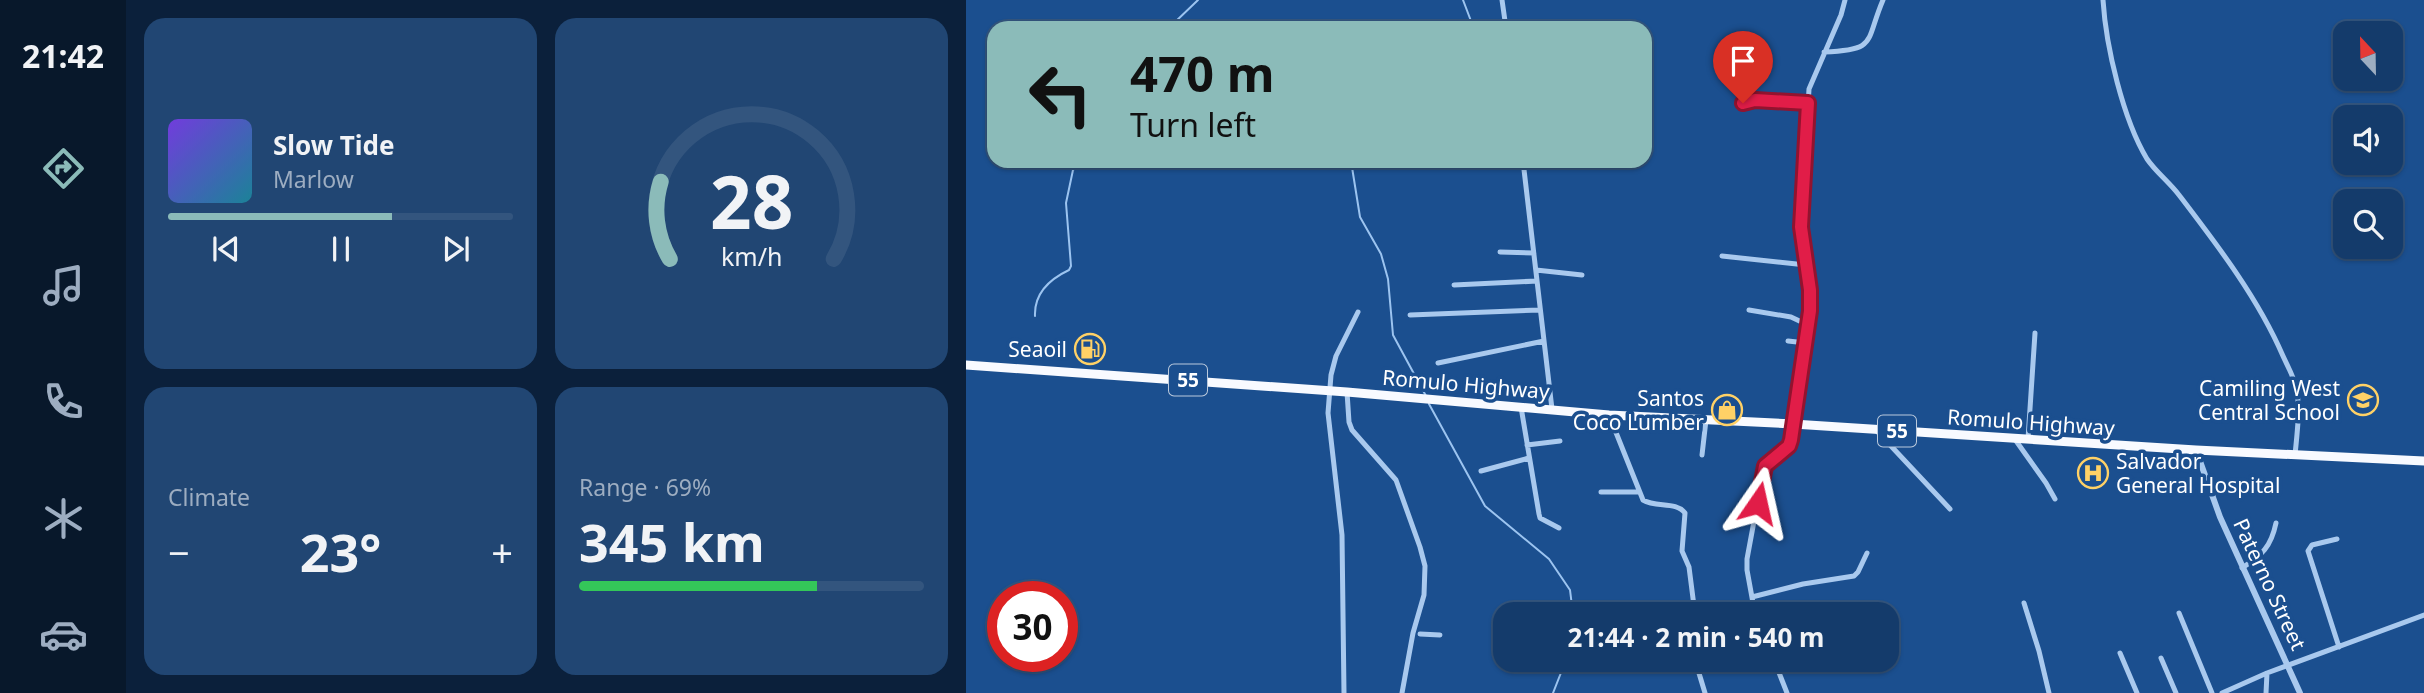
<!DOCTYPE html>
<meta charset="utf-8">
<style>
body{margin:0;font-family:"Noto Sans",sans-serif;background:#214673;color:#f1f3f6;height:100vh;display:flex;flex-direction:column;font-size:26px;white-space:nowrap}
*{box-sizing:border-box;margin:0}
p{font-size:23px;color:#9dadc1}
.icon{flex:none;width:38px;height:38px;fill:none;stroke:currentColor;stroke-width:2;stroke-linecap:round;stroke-linejoin:round}
.map{position:relative;flex:1;overflow:hidden}
.panel{display:flex;flex-direction:column;gap:18px;padding:18px;background:#0b203b;width:840px}
.panel>*{flex:none}
.top-card{position:absolute;left:21px;top:21px;width:665px;height:147px;border-radius:21px;box-shadow:0 2px 5px #0004,0 0 0 2px #33557e;background:#8bbbb9;color:#111;overflow:hidden}
.needle{width:46px;rotate:338deg}
.buttons{position:absolute;left:1367px;top:21px;display:grid;gap:14px}
.buttons a{display:grid;place-items:center;width:70px;height:70px;border-radius:14px;background:#143b6b;box-shadow:0 2px 5px #0004,0 0 0 2px #33557e;font-size:35px}
.speed{position:absolute;left:21px;top:581px;display:flex;gap:14px;font-size:35px;font-weight:700;text-align:center}
.speed>*{display:grid;place-content:center;width:91px;height:91px;border-radius:50%;background:#143b6b;box-shadow:0 2px 5px #0004,0 0 0 2px #33557e;line-height:1}
.speed .limit{border:10px solid #d22;background:#fff;color:#111}
.pin{position:absolute;display:grid;place-items:center;width:60px;height:60px;color:#fff;margin:-72px -30px;border-radius:50% 50% 50% 0;rotate:-45deg;box-shadow:0 0 7px #0007}
.pin .icon{rotate:45deg}
.me{position:absolute;width:77px;margin:-38px;rotate:11deg;stroke-linejoin:round;filter:drop-shadow(0 0 5px #0008)}
.turn{display:flex;align-items:center;gap:24px;height:147px;padding:0 28px;font-size:32px}
.turn .icon{width:91px;height:91px;stroke-width:2.5}
.turn b{display:block;font-size:49px;line-height:60px}
.big{font-size:52px;font-weight:700;line-height:1.1}
.panel .card{flex:1;display:flex;flex-direction:column;justify-content:center;gap:10px;min-width:0;padding:0 24px;border-radius:21px;background:#214673}
.panel .dial{align-items:center;gap:0}
.dial svg{height:182px;overflow:visible;fill:none;stroke:#33557e;stroke-width:7;stroke-linecap:round;text-anchor:middle}
.dial text{fill:#f1f3f6;stroke:none}
.song{display:flex;align-items:center;gap:21px}
.cover{width:84px;height:84px;border-radius:10px;background:linear-gradient(135deg,hsl(260 70% 55%),hsl(190 70% 35%))}
.played{height:7px;border-radius:4px;background:linear-gradient(90deg,#8bbbb9 65%,#33557e 65%)}
.keys{display:flex;justify-content:space-around;direction:ltr}
.heat{display:flex;justify-content:space-between;align-items:center;font-size:38px;direction:ltr}
.charge{height:10px;border-radius:5px;background:linear-gradient(90deg,#34c759 69%,#33557e 0)}
.panel .tiles{flex:1;display:grid;gap:18px;grid-template-columns:repeat(2,1fr)}
.trip{position:absolute;left:527px;top:602px;width:406px;height:70px;border-radius:21px;background:#143b6b;box-shadow:0 2px 5px #0004,0 0 0 2px #33557e;font-weight:700;line-height:70px;text-align:center}
main{display:flex;flex:1;min-height:0}
.menu{display:flex;flex-direction:column;width:126px;justify-content:space-around;align-items:center;background:#08182b;color:#9dadc1}
.menu .icon{width:49px;height:49px}
.menu .active{color:#8bbbb9}
.menu b{font-size:32px;color:#f1f3f6}
.map>svg:first-child{display:block}
</style>
<main>
<nav class="menu">
<b>21:42</b>
<svg class="icon active" aria-label="directions" viewBox="0 0 24 24"><path d="M12 3l9 9-9 9-9-9zM9 14v-3h6M13 9l2 2-2 2"/></svg>
<svg class="icon" aria-label="music" viewBox="0 0 24 24"><path d="M9 18V5l10-2v13"/><circle cx="6" cy="18" r="3"/><circle cx="16" cy="16" r="3"/></svg>
<svg class="icon" aria-label="phone" viewBox="0 0 24 24"><path d="M5 4h4l2 5-3 2q2 4 5 5l2-3 5 2v4C11 20 4 13 5 4z"/></svg>
<svg class="icon" aria-label="climate" viewBox="0 0 24 24"><path d="M12 3v18M4 7l16 10M4 17L20 7"/></svg>
<svg class="icon" aria-label="car" viewBox="0 0 24 24"><path d="M5 17H2v-5l4-1 3-4h7l3 4 3 1v5h-3M9 17h6M6 11h13"/><circle cx="7" cy="17" r="2"/><circle cx="17" cy="17" r="2"/></svg>
</nav>
<section class="panel">
<div class="tiles">
<div class="card">
<div class="song"><i class="cover"></i><div><b>Slow Tide</b><p>Marlow</p></div></div>
<div class="played"></div>
<div class="keys"><svg class="icon" aria-label="previous" viewBox="0 0 24 24"><path d="M18 5L8 12l10 7zM5 5v14"/></svg><svg class="icon" aria-label="pause" viewBox="0 0 24 24"><path d="M8 5v14M16 5v14"/></svg><svg class="icon" aria-label="next" viewBox="0 0 24 24"><path d="M6 5l10 7-10 7zM19 5v14"/></svg></div>
</div>
<div class="card dial"><svg viewBox="0 0 100 80">
<path d="M14 69A42 42 0 1 1 86 69"/>
<path d="M14 69A42 42 0 0 1 10 35" stroke="#8bbbb9"/>
<text x="50" y="56" font-size="32" font-weight="700">28</text>
<text x="50" y="72" font-size="11">km/h</text>
</svg></div>
<div class="card"><p>Climate</p>
<div class="heat"><a>−</a><b class="big">23°</b><a>+</a></div>
</div>
<div class="card"><p>Range · 69%</p><b class="big">345 km</b><div class="charge"></div></div>
</div>
</section>
<div class="map">
<svg width="1458" height="693" viewBox="0 0 1458 693">
<rect width="100%" height="100%" fill="#1b4f8f"/>
<g fill="none" stroke-linecap="round" stroke-linejoin="round">
<path stroke="#9cc4f0" stroke-width="2" d="M497,0L505,21L504,28
M197,28L207,24L232,0
M385,161L394,217L415,254L422,279L427,335L460,396
M69,316C68,293 84,279 103,270L105,266L100,203L107,170L118,161
M463,404L519,506L583,559L604,590L607,614
M587,693L600,660"/>
<path stroke="#a9c9ee" stroke-width="5" d="M536,0L540,28
M1137,0C1140,47 1157,119 1181,159C1190,172 1203,182 1213,195C1252,246 1292,298 1317,356C1322,367 1329,379 1331,391C1334,413 1331,434 1329,455
M858,52C912,50 899,42 917,0
M777,103L789,100L843,103
M557,161L586,409
M534,252L568,253
M756,256L840,265
M570,270L616,275
M488,285L571,281
M783,310L825,317L842,325
M444,315L574,310
M822,341L840,343
M472,363L578,341
M381,392L383,422L386,430L430,480L454,547L459,566L458,595L447,633L436,693
M555,407L573,514L574,518L593,528
M643,415L677,500C690,508 710,501 719,513L716,551L723,567L729,614
M910,430L984,509
M1048,438L1080,483L1089,499
M1062,439L1069,333
M561,445L594,441
M736,455L740,420
M515,471L563,458
M635,492H672
M1371,539L1346,545L1342,551L1373,647
M1276,568C1296,555 1305,547 1310,523
M786,597L837,584L888,576L892,572L901,553
M1058,603L1073,651L1083,693
M1213,613L1246,693
M789,614L781,570V559L796,478L799,466L823,446L825,440L844,311V290L835,227L843,89L875,15L879,0
M454,634L474,635
M1154,653L1171,693
M1195,658L1210,693
M729,660L739,693
M808,660L821,693
M378,693L376,535L362,413L365,375L370,356L392,312
M1256,693L1301,673L1458,615
M1300,693L1301,673"/>
<path stroke="#a9c9ee" stroke-width="6" d="M1230,450L1254,517L1334,693"/>
<path stroke="#f8faff" stroke-width="9" d="M0,365L381,392L643,415L827,424L1230,450L1458,461"/>
</g>
<g fill="none" stroke-linecap="round" stroke-linejoin="round">
<g stroke="#92132f" stroke-width="18">
<path id="route" d="M777,103L789,100L842,103L835,227L844,290V311L825,440L823,446L799,466L792,503"/>
</g>
<use href="#route" stroke="#e11d48" stroke-width="12"/>
</g>
<defs>
<g id="fuel-ring" transform="scale(1.575)"><circle r="9.5" fill="#1b4f8f" stroke="#ffd166" stroke-width="1.5"/><path d="M-5.5-6h7V0h2V4h1.3V-2.5L3-4.5l.8-.8L6-3V5H2.5V1h-1V6h-7ZM-4.2-4.7v3.2H.2V-4.7Z" fill="#ffd166"/></g>
<g id="school-ring" transform="scale(1.575)"><circle r="9.5" fill="#1b4f8f" stroke="#ffd166" stroke-width="1.5"/><path d="M0-5L7-2L0 1L-7-2ZM-4 1L0 2.5L4 1V4Q0 6-4 4Z" fill="#ffd166"/></g>
<g id="shop-ring" transform="scale(1.575)"><circle r="9.5" fill="#1b4f8f" stroke="#ffd166" stroke-width="1.5"/><path d="M-5-2.5h2.3a2.7 3.5 0 0 1 5.4 0H5L5.5 6h-11ZM-1.5-2.5h3a1.5 2.3 0 0 0-3 0Z" fill="#ffd166"/></g>
<g id="hospital-ring" transform="scale(1.575)"><circle r="9.5" fill="#1b4f8f" stroke="#ffd166" stroke-width="1.5"/><path d="M-5-5h3v3.5h4V-5h3V5h-3V1.5h-4V5h-3Z" fill="#ffd166"/></g>
</defs>
<g fill-rule="evenodd">
<use href="#fuel-ring" x="124" y="349"/>
<use href="#school-ring" x="1397" y="400"/>
<use href="#shop-ring" x="761" y="410"/>
<use href="#hospital-ring" x="1127" y="473"/>
</g>
<g text-anchor="middle" dominant-baseline="central" stroke-width="7" stroke-linejoin="round" paint-order="stroke">
<g fill="#1b4f8f" stroke="#bbcadd" stroke-width="2">
<rect x="203" y="364.5" width="38" height="31" rx="5"/>
<rect x="912" y="415.5" width="38" height="31" rx="5"/>
</g>
<g font-size="19" font-weight="bold" fill="#fff">
<text x="222" y="380">55</text>
<text x="931" y="431">55</text>
</g>
<g font-size="21" fill="#fff" stroke="#1b4f8f" text-anchor="end">
<text x="101" y="349">Seaoil</text>
<text x="1374" y="388">Camiling West<tspan x="1374" dy="24">Central School</tspan></text>
<text x="738" y="398">Santos<tspan x="738" dy="24">Coco Lumber</tspan></text>
<text x="1150" y="461" text-anchor="start">Salvador<tspan x="1150" dy="24">General Hospital</tspan></text>
</g>
<g font-size="21" fill="#fff" stroke="#1b4f8f">
<text transform="translate(500 384) rotate(5)">Romulo Highway</text>
<text transform="translate(1065 422) rotate(4)">Romulo Highway</text>
<text transform="translate(1304 584) rotate(65)">Paterno Street</text>
</g>
</g>
</svg>
<div class="buttons">
<a><svg class="needle" viewBox="-14 -14 28 28"><path d="M0-13l5 13h-10z" fill="#e53935"/><path d="M0 13l5-13h-10z" fill="#9dadc1"/></svg></a>
<a><svg class="icon" aria-label="sound" viewBox="0 0 24 24"><path d="M4 9h4l5-4v14l-5-4H4zM17 9q2 3 0 6"/></svg></a>
<a><svg class="icon" aria-label="search" viewBox="0 0 24 24"><circle cx="10" cy="10" r="6"/><path d="M15 15l6 6"/></svg></a>
</div>
<div class="speed"><div class="limit">30</div></div>
<div class="pin" style="left:777px;top:103px;background:#d93025"><svg class="icon" aria-label="arrive" viewBox="0 0 24 24"><path d="M6 21V4h12l-3 4 3 4H6"/></svg></div>
<svg class="me" style="left:792px;top:503px" viewBox="-20 -20 40 40"><path d="M0-17L14 15 0 8-14 15z" fill="#e11d48" stroke="#fff" stroke-width="4"/></svg>
<div class="trip">21:44 · 2 min · 540 m</div>
<div class="top-card">
<div class="turn"><svg class="icon" aria-label="left" viewBox="0 0 24 24"><path d="M17 20v-9H6M10 6l-5 5 5 5"/></svg><div><b>470 m</b>Turn left</div></div>
</div>
</div>
</main>
